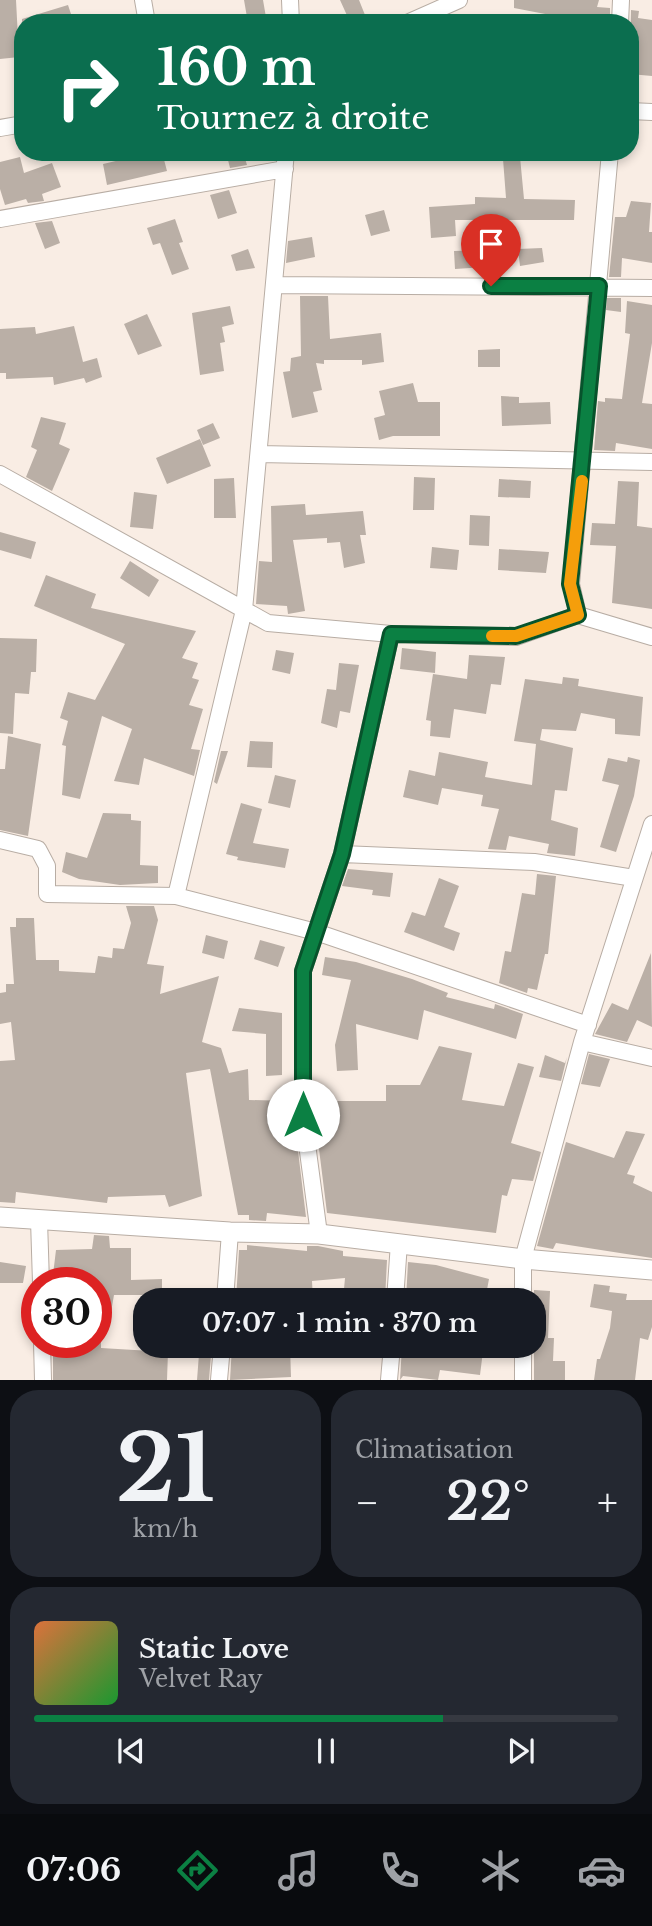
<!DOCTYPE html>
<html lang="fr">
<meta charset="utf-8">
<style>
body{margin:0;font-family:"Libre Baskerville",serif;background:#242831;color:#f1f3f6;height:100vh;display:flex;flex-direction:column;font-size:26px;white-space:nowrap}
*{box-sizing:border-box;margin:0}
p{font-size:23px;color:#9ea1a6}
.icon{flex:none;width:38px;height:38px;fill:none;stroke:currentColor;stroke-width:2;stroke-linecap:round;stroke-linejoin:round}
.map{position:relative;height:1380px;overflow:hidden}
.side{display:flex;flex-direction:column;gap:10px;padding:10px;background:#0d0f14;flex:1}
.side>*{flex:none}
.top-card{position:absolute;left:14px;top:14px;width:625px;height:147px;border-radius:28px;box-shadow:0 4px 10px #0003;background:#0b6e4f;color:#fff;overflow:hidden}
.speed{position:absolute;left:21px;top:1267px;display:flex;gap:14px;font-size:35px;font-weight:700;text-align:center}
.speed>*{display:grid;place-content:center;width:91px;height:91px;border-radius:50%;background:#171b24;box-shadow:0 4px 10px #0003;line-height:1}
.speed .limit{border:10px solid #d22;background:#fff;color:#111}
.pin{position:absolute;display:grid;place-items:center;width:60px;height:60px;color:#fff;margin:-72px -30px;border-radius:50% 50% 50% 0;rotate:-45deg;box-shadow:0 0 7px #0007}
.pin .icon{rotate:45deg}
.me{position:absolute;width:77px;margin:-38px;rotate:0deg;stroke-linejoin:round;filter:drop-shadow(0 0 5px #0008)}
.turn{display:flex;align-items:center;gap:24px;height:147px;padding:0 28px;font-size:32px}
.turn .icon{width:91px;height:91px;stroke-width:2.5}
.turn b{display:block;font-size:49px;line-height:60px}
.big{font-size:52px;font-weight:600;line-height:1.1}
.side .widget{flex:1;display:flex;flex-direction:column;justify-content:center;gap:10px;min-width:0;padding:0 24px;border-radius:28px;background:#242831}
.side .dial{align-items:center;gap:0}
.dial b{font-size:91px;line-height:1}
.song{display:flex;align-items:center;gap:21px}
.cover{width:84px;height:84px;border-radius:10px;background:linear-gradient(135deg,hsl(20 70% 55%),hsl(130 70% 35%))}
.played{height:7px;border-radius:4px;background:linear-gradient(90deg,#0b8043 70%,#363941 70%)}
.keys{display:flex;justify-content:space-around;direction:ltr}
.heat{display:flex;justify-content:space-between;align-items:center;font-size:38px;direction:ltr}
.side .tiles{flex:1;display:grid;gap:10px;grid-template-columns:1fr 1fr}
.widget:last-child{grid-column:span 2}
.trip{position:absolute;left:133px;top:1288px;width:413px;height:70px;border-radius:28px;background:#171b24;box-shadow:0 4px 10px #0003;font-weight:600;line-height:70px;text-align:center}
.tab-bar{display:flex;height:112px;justify-content:space-around;align-items:center;background:#090b0e;color:#9ea1a6}
.tab-bar .icon{width:49px;height:49px}
.tab-bar .selected{color:#0b8043}
.tab-bar b{font-size:32px;color:#f1f3f6}
.map>svg:first-child{display:block}
</style>
<div class="map">
<svg width="652" height="1380" viewBox="0 0 652 1380">
<rect width="100%" height="100%" fill="#f9ede4"/>
<path fill="#baafa6" d="M0,0H16L19,57L0,59Z
M244,0H263L267,23H248Z
M340,0H359L365,15L350,22Z
M514,0H599L597,7L610,8V23H592L514,8Z
M68,5L74,23H22V19Z
M631,10L639,11L638,18L652,20V76L630,74Z
M154,152H162L167,171L107,185L103,164Z
M226,152H243L247,165L230,168Z
M20,157L24,173L52,163L61,187L42,194L44,201L28,203L26,199L5,205L0,189V162Z
M520,157L524,199L575,200L574,220H455L456,236L431,238L429,207L475,204V197L506,198L503,159Z
M229,190L237,213L218,219L210,195Z
M631,201L651,203L649,232H652V263L622,258L621,277H609L615,217H626Z
M384,210L390,231L371,236L365,215Z
M175,219L183,242L179,243L189,269L172,275L160,243L153,245L147,228Z
M52,221L60,243L45,249L35,223Z
M312,237L315,257L286,263L288,241Z
M542,248L544,262L520,266L518,249Z
M248,249L255,268L236,271L231,255Z
M484,250L485,267L455,269L454,251Z
M300,296H328L330,339L381,333L384,362L362,365V360H324V364L316,363L322,390L313,392L318,412L292,418L283,372L290,371L291,358L301,356Z
M607,298H621V312L606,310Z
M627,301L652,305V343L642,403L652,404V449L616,443L615,451L594,450L598,401L605,402V398L622,399L630,334L625,333Z
M230,306L234,324L222,327L225,342L220,343L224,371L200,375L192,313Z
M147,314L162,346L138,355L124,324Z
M74,326L83,362L97,358L102,377L86,383L84,378L54,385L53,377L6,379V373H0V329L35,327L36,334Z
M500,349V367H478V350Z
M413,383L418,402H440V436H393L379,440L374,418L385,415L379,391Z
M501,396L519,397V403L550,402L551,424L502,426Z
M41,417L66,423L59,444L70,449L52,491L26,477L37,450L31,447Z
M213,423L220,438L203,445L197,430Z
M200,439L211,466L167,484L156,458Z
M414,477L435,478L434,510H413Z
M234,478L236,518H214V479Z
M499,479L531,481L530,498L498,497Z
M618,481L639,482L637,526L652,528V609L612,603L616,546L590,545L592,523L615,524Z
M134,492L157,495L153,529L130,527Z
M305,504L306,515L363,511L366,535H360L365,563L344,568L340,542L327,543V538L293,540L305,611L288,614L287,606L256,604L259,561L272,562L271,506Z
M470,515L490,516L489,546L469,545Z
M0,532L36,542L31,559L0,550Z
M432,547L459,550L457,570L430,568Z
M499,549L549,552L546,573L498,570Z
M130,561L159,580L149,597L120,578Z
M46,575L96,594L91,608L196,631L182,658L198,663L192,678L199,680L189,705L203,709L191,749L200,750L194,776L144,758L139,785L114,781L132,729L102,716L80,799L62,795L66,746L62,745L68,721L60,718L68,692L95,700L125,644L34,606Z
M0,638L37,639L36,672H31L29,694L15,693L13,734L0,733Z
M402,648L436,652L435,673L400,669Z
M276,650L294,653L290,674L272,670Z
M469,655L505,657L501,685L491,684L486,714L454,709L450,738L430,736L431,721L426,720L433,674L467,679Z
M339,663L359,665L350,713L340,711L337,728L321,723L327,689L336,690Z
M563,677L579,679L578,686L643,697L640,736L615,734V719L581,713L576,731L542,729L540,740L573,748L567,791L555,790L551,820L578,828L575,856L547,853L549,844L509,836L506,850L488,849L499,809L481,806L483,795L442,788L438,805L403,797L409,770L435,776L439,752L488,762L485,777L532,785L536,744L514,741L525,679L562,684Z
M8,736L41,744L28,836L0,830V769H5Z
M250,741L273,742L272,768L247,767Z
M221,751H228L217,784L214,782Z
M628,757L640,760L634,796L616,852L600,847L619,785L602,781L608,758L627,762Z
M275,775L296,780L290,808L268,803Z
M241,803L262,809L253,843L289,849L285,868L237,860L238,857L226,854Z
M103,813L131,814V820L141,821L140,865L158,866V883L120,885L79,879L62,872L66,852L87,858Z
M348,869L393,873L390,897L372,895L373,890L342,886Z
M537,874L556,876L548,954H545L537,990L528,988L527,993L499,983L505,951L511,952L522,893L535,895Z
M439,878L459,886L444,927L460,933L454,951L404,932L412,912L425,916Z
M126,906H154L158,920L147,964L164,966L160,994L219,976L202,1042L221,1048L229,1073L248,1069L249,1100L292,1101L306,1217L267,1213L266,1221L249,1220V1215H238L210,1069L186,1073L202,1196L169,1207L165,1195L108,1197L107,1203L16,1192L15,1203L0,1202V1061L15,1060L11,1022L0,1024V993L6,992V984H14L10,927H16V918H34L36,960H59V971L95,973L98,956L112,958L113,948L124,949L131,923Z
M206,935L228,941L224,959L202,953Z
M260,940L285,947L278,967L254,959Z
M651,953L652,1027L637,1020L627,1042L595,1034L612,1003L628,1010Z
M325,957L356,962L412,979L448,993L446,997L494,1009L495,1004L523,1014L516,1039L424,1010L418,1040L356,1024L358,1070L337,1071L335,1045L351,980L322,975Z
M239,1008L282,1013V1075L266,1076V1034L232,1031Z
M439,1046L472,1053L462,1100L504,1106L518,1063L534,1067L511,1143L541,1152L533,1181L512,1179L507,1196L502,1195L496,1233L327,1213L313,1101H386V1085H420Z
M589,1054L610,1059L600,1087L581,1084Z
M545,1055L565,1063L567,1057L561,1081L539,1077Z
M626,1131L645,1134L627,1174L635,1176L633,1183L652,1192V1258L556,1243L553,1249L537,1246L566,1142L614,1158Z
M94,1235L109,1236L110,1248H131V1280L162,1279V1295H114L111,1312L96,1309V1283H52L56,1250L92,1249Z
M247,1245L307,1251V1246H318L343,1251V1256L387,1260L385,1300H343L345,1278L312,1281L313,1300H236L239,1250H247Z
M0,1262L26,1266L23,1283H0Z
M408,1262L436,1265L489,1279L485,1300H461L433,1294V1300H406Z
M594,1284L610,1286L609,1292L627,1294L626,1300H652V1327L648,1340L640,1338L635,1380H594L597,1359H600L610,1328L612,1311L590,1307Z
M534,1290L550,1291L548,1338H554L553,1361H565V1380H534Z
M83,1342H101V1348L168,1352L167,1380H53V1346L83,1350Z
M232,1346H290L291,1377L230,1380Z
M402,1346H478V1350L483,1351L480,1375L440,1370L438,1380L403,1376L400,1380Z
M199,1354L211,1355L209,1380H197Z"/>
<g fill="none" stroke-linecap="round" stroke-linejoin="round">
<g stroke="#b8ada4" stroke-width="18">
<path id="minor" d="M143,0L147,23
M290,0L291,23
M407,23L459,0
M620,23L621,0
M630,111L652,112
M0,128L23,124
M610,152L571,584L578,615L652,637
M0,219L285,169
M274,285L652,288
M259,454L652,462
M0,474L268,623L391,634L516,637L578,615
M0,840L38,849L47,866V894L176,896L316,932L588,1025
M342,854L534,862L634,878
M176,896L244,610L286,152
M582,1042L652,1058
M39,1220L41,1283
M319,1234L303,1114V971L342,854L391,634
M225,1300L230,1232
M395,1300L399,1243
M523,1300V1259L582,1042L652,824
M42,1342L43,1380
M523,1346V1380
M219,1380L222,1346
M389,1380L392,1346"/>
</g>
<g stroke="#b8ada4" stroke-width="21">
<path id="tertiary" d="M0,1217L230,1232L319,1234L523,1259L652,1270"/>
</g>
<use href="#minor" stroke="#fff" stroke-width="16"/>
<use href="#tertiary" stroke="#fff" stroke-width="19"/>
</g>
<g fill="none" stroke-linecap="round" stroke-linejoin="round">
<g stroke="#07532c" stroke-width="18">
<path id="route" d="M303,1115V971L342,854L391,634L516,636L578,615L570,584L599,286H491"/>
</g>
<use href="#route" stroke="#0b8043" stroke-width="12"/>
<path stroke="#f59e0b" stroke-width="12" d="M492,636H516L578,615L570,584L582,481"/>
</g>
</svg>
<div class="speed"><div class="limit">30</div></div>
<div class="pin" style="left:491px;top:286px;background:#d93025"><svg class="icon" aria-label="arrive" viewBox="0 0 24 24"><path d="M6 21V4h12l-3 4 3 4H6"/></svg></div>
<svg class="me" style="left:303px;top:1115px" viewBox="-20 -20 40 40"><circle r="19" fill="#fff"/><path d="M0-13L10 11 0 6-10 11z" fill="#0b8043"/></svg>
<div class="trip">07:07 · 1 min · 370 m</div>
<div class="top-card">
<div class="turn"><svg class="icon" aria-label="right" viewBox="0 0 24 24"><path d="M7 20v-9h11M14 6l5 5-5 5"/></svg><div><b>160 m</b>Tournez à droite</div></div>
</div>
</div>
<section class="side">
<div class="tiles">
<div class="widget dial"><b>21</b><p>km/h</p></div>
<div class="widget"><p>Climatisation</p>
<div class="heat"><a>−</a><b class="big">22°</b><a>+</a></div>
</div>
<div class="widget">
<div class="song"><i class="cover"></i><div><b>Static Love</b><p>Velvet Ray</p></div></div>
<div class="played"></div>
<div class="keys"><svg class="icon" aria-label="previous" viewBox="0 0 24 24"><path d="M18 5L8 12l10 7zM5 5v14"/></svg><svg class="icon" aria-label="pause" viewBox="0 0 24 24"><path d="M8 5v14M16 5v14"/></svg><svg class="icon" aria-label="next" viewBox="0 0 24 24"><path d="M6 5l10 7-10 7zM19 5v14"/></svg></div>
</div>
</div>
</section>
<nav class="tab-bar">
<b>07:06</b>
<svg class="icon selected" aria-label="directions" viewBox="0 0 24 24"><path d="M12 3l9 9-9 9-9-9zM9 14v-3h6M13 9l2 2-2 2"/></svg>
<svg class="icon" aria-label="music" viewBox="0 0 24 24"><path d="M9 18V5l10-2v13"/><circle cx="6" cy="18" r="3"/><circle cx="16" cy="16" r="3"/></svg>
<svg class="icon" aria-label="phone" viewBox="0 0 24 24"><path d="M5 4h4l2 5-3 2q2 4 5 5l2-3 5 2v4C11 20 4 13 5 4z"/></svg>
<svg class="icon" aria-label="climate" viewBox="0 0 24 24"><path d="M12 3v18M4 7l16 10M4 17L20 7"/></svg>
<svg class="icon" aria-label="car" viewBox="0 0 24 24"><path d="M5 17H2v-5l4-1 3-4h7l3 4 3 1v5h-3M9 17h6M6 11h13"/><circle cx="7" cy="17" r="2"/><circle cx="17" cy="17" r="2"/></svg>
</nav>
